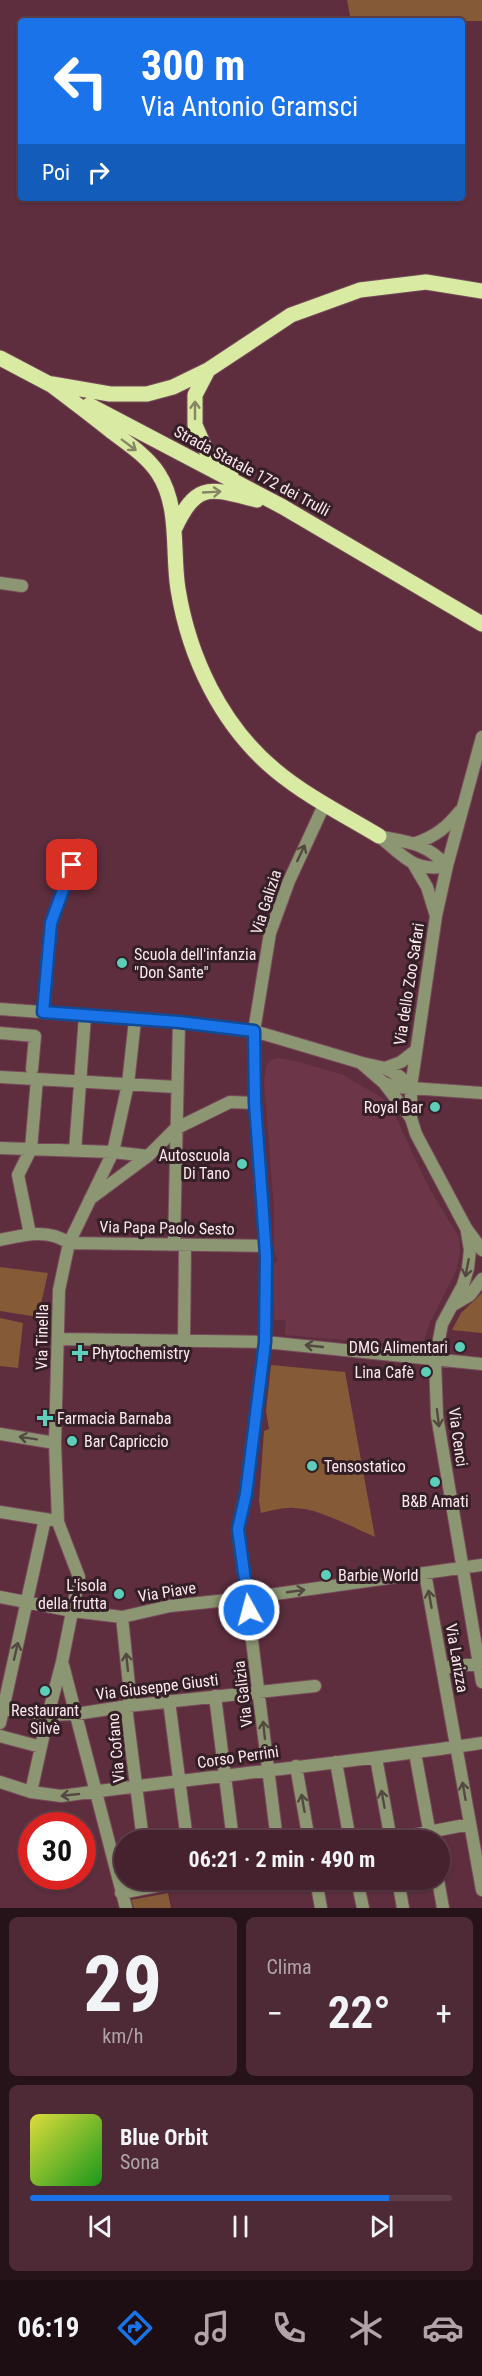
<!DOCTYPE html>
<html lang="it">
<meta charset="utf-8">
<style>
body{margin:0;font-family:"Roboto Condensed",sans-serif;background:#4d2a36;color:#f1f3f6;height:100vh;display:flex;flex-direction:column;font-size:22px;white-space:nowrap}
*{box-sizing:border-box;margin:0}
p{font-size:20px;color:#b0a4aa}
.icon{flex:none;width:33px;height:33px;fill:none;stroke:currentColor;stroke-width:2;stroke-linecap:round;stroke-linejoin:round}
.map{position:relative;height:1908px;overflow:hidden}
.panel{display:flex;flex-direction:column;gap:9px;padding:9px;background:#261319;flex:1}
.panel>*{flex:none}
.top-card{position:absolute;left:18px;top:18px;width:447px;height:183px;border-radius:6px;box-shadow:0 2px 4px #0004,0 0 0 2px #5e3f4a;background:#1a73e8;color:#fff;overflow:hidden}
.speed{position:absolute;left:18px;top:1812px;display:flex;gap:12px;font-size:30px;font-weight:700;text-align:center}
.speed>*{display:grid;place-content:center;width:78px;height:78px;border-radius:50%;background:#46222e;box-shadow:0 2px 4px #0004,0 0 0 2px #5e3f4a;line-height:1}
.speed .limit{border:9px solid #d22;background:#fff;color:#111}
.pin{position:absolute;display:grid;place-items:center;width:51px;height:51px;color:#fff;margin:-26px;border-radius:12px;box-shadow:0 3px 9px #0006}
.me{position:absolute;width:66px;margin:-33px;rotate:353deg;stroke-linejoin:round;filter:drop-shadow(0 0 4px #0008)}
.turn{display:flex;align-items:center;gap:21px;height:126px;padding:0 24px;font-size:27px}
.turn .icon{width:78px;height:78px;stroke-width:2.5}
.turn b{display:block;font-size:42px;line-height:51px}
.then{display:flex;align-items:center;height:57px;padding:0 24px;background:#0003;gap:12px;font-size:22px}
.big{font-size:45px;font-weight:700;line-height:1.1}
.panel .tile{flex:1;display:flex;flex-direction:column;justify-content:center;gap:9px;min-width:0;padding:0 21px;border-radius:9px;background:#4d2a36}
.panel .dial{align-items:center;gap:0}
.dial b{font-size:78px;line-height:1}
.song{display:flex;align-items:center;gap:18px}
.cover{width:72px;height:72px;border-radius:9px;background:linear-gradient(135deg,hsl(60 70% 55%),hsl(120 70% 35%))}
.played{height:6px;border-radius:3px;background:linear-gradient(90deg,#1a73e8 85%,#5e3f4a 85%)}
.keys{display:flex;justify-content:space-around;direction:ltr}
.heat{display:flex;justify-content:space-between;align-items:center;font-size:33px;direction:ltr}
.panel .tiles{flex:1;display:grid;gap:9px;grid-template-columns:1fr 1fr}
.tile:last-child{grid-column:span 2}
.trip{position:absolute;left:114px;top:1830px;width:336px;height:60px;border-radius:30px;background:#46222e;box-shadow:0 2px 4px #0004,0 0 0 2px #5e3f4a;font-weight:700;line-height:60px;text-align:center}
.tab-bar{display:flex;height:96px;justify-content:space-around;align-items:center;background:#1c0e12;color:#b0a4aa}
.tab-bar .icon{width:42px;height:42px}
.tab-bar .selected{color:#1a73e8}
.tab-bar b{font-size:27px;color:#f1f3f6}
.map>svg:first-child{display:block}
</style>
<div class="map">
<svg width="482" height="1908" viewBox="0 0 482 1908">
<rect width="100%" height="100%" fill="#5e2e3e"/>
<path fill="#6d3648" d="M278,1058L295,1061L341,1074L381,1097L391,1107L428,1186L459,1237L460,1255L456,1271L431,1320L423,1342L415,1346L285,1335L286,1320H274V1263L277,1262V1258L274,1252V1207L264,1081L266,1067L271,1060Z"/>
<path fill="#855a36" d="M347,0H482V21H351Z
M0,1267L48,1273L38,1317L0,1311Z
M482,1293V1333L452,1330L461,1313Z
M0,1318L23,1323L18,1368L0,1366Z
M271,1365L345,1372L375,1537C352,1527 318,1508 294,1508C283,1507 271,1511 261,1513L259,1501L264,1431L269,1429L266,1411Z
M168,1893L171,1908H134L131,1900Z"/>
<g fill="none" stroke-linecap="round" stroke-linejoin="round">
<g stroke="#774c5a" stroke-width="14">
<path id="minor" d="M0,583L22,586
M482,737L447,866L436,916L411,1087V1118L416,1134L466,1228L482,1250
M379,836C402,855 414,873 447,866
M382,837C410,842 427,844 447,866
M416,843C436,836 447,827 460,811
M414,865L427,887L436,916
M0,1009L179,1022L254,1031L362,1063L385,1068L399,1076L411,1087
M43,1012L51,923L79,845
M0,1033L35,1036L32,1069
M362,1064L384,1083L411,1118
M385,1068L401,1062L415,1051
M0,1077L177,1087
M384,1083L397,1087L482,1093
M0,1148L113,1152L148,1156
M75,1151L85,1016
M90,1199L148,1156L175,1129L230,1102L255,1103
M467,1232L470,1250L468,1268L463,1285L442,1324L435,1360L437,1416L482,1682
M30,1234L18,1175L31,1149L37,1079
M0,1240C23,1235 48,1228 69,1243L265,1246
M174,1245L179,1022
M453,1305L470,1295L482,1279
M59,1339L265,1342L482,1364
M184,1340L185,1245
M0,1434L55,1443
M0,1512L51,1520
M425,1573L482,1890
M0,1597L72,1611L122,1617L170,1606L247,1598L482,1565
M122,1617L130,1695L127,1714L143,1840
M63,1665L126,1908
M442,1668L482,1663
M215,1696L233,1840
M169,1701L187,1840
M0,1708L48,1715L76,1714L128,1706L315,1686
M0,1723L45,1519
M0,1736L41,1747
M415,1753L431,1840
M376,1758L391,1840
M336,1762L350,1840
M296,1766L309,1840
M0,1782L31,1792L61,1796C201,1777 342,1764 482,1743
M31,1792L48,1715L62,1662L79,1577L58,1522L55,1443L59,1290L69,1243L113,1152L128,1084L135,1020
M277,1840L238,1529L246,1493L265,1342L266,1256L255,1103L254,1031L270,933L289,881L325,803
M387,1840L470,1824
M316,1880L321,1908
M357,1880L363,1908
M398,1880L403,1908
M438,1880L443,1908
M121,1893L188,1880"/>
</g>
<g stroke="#774c5a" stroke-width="17">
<path id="major" d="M0,358L57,388
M208,370L195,395V425L206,450L231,473
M50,384C70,399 91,415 111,431C127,443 147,456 158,473C180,506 172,552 178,589C189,657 221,725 275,770C306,796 344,815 379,836
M52,384L110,394H147L173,387L208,370L291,315L360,290L426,282L482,291
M89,405L283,507L482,624
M174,530C197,481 209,488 257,500"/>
</g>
<use href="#minor" stroke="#8d9673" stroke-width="12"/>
<use href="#major" stroke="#d9eba3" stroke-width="15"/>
</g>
<defs><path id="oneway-shaft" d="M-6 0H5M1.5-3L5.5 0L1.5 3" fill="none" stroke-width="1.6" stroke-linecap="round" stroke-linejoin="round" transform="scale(1.5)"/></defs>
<g stroke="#878564">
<use href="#oneway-shaft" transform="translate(195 410) rotate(-90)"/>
<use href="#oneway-shaft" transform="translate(129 445) rotate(37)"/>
<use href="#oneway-shaft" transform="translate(212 492) rotate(-3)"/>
</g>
<g stroke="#544941">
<use href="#oneway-shaft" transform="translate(301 853) rotate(-65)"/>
<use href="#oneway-shaft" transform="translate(467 1268) rotate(101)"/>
<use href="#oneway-shaft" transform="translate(314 1346) rotate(-174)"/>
<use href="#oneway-shaft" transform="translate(438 1418) rotate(83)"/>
<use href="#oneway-shaft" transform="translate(28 1438) rotate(-171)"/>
<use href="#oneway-shaft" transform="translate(296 1591) rotate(-8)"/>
<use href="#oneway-shaft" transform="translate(430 1599) rotate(-100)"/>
<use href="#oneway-shaft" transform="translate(16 1651) rotate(-77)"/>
<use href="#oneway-shaft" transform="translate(127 1662) rotate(-96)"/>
<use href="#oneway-shaft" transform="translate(264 1730) rotate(-96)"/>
<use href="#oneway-shaft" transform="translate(464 1791) rotate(-100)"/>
<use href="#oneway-shaft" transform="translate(70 1795) rotate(174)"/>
<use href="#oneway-shaft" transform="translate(383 1799) rotate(-100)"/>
<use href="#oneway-shaft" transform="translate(303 1803) rotate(-100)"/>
</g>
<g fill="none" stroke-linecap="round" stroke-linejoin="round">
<g stroke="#114b97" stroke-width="15">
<path id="route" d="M72,865L51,923L43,1012L179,1022L254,1031L255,1103L266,1256L265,1342L246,1494L238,1529L249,1610"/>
</g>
<use href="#route" stroke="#1a73e8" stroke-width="10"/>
</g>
<g fill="#5cceba" stroke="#351f26" stroke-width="2">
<circle cx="122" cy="963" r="6"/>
<circle cx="435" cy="1107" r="6"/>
<circle cx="242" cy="1164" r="6"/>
<circle cx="460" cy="1347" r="6"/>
<path d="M77 1344h6v6h6v6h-6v6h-6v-6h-6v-6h6z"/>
<circle cx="426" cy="1372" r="6"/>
<path d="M42 1409h6v6h6v6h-6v6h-6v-6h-6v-6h6z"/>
<circle cx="72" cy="1441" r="6"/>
<circle cx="312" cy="1466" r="6"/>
<circle cx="435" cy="1482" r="6"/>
<circle cx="326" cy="1575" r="6"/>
<circle cx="119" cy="1594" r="6"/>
<circle cx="45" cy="1691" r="6"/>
</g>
<g text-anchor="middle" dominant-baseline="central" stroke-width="6" stroke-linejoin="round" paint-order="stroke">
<g font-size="16" fill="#fbe8ed" stroke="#351f26">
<text transform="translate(252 471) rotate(28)">Strada Statale 172 dei Trulli</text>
<text transform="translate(266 902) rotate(-72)">Via Galizia</text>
<text transform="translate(409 984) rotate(-81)">Via dello Zoo Safari</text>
<text transform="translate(167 1228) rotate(1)">Via Papa Paolo Sesto</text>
<text transform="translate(42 1337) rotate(-89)">Via Tinella</text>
<text transform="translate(458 1437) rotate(82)">Via Cenci</text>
<text transform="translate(167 1592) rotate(-9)">Via Piave</text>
<text transform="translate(457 1658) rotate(80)">Via Larizza</text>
<text transform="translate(157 1687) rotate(-7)">Via Giuseppe Giusti</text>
<text transform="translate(243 1694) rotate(-97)">Via Galizia</text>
<text transform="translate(116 1748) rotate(-95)">Via Cofano</text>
<text transform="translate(238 1757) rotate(-8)">Corso Perrini</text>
</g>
<g font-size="16" fill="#fbe8ed" stroke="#351f26" text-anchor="start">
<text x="134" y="954">Scuola dell'infanzia<tspan x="134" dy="18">"Don Sante"</tspan></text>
<text x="423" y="1107" text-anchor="end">Royal Bar</text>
<text x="230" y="1155" text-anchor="end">Autoscuola<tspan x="230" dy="18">Di Tano</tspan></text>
<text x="448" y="1347" text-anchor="end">DMG Alimentari</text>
<text x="92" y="1353">Phytochemistry</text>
<text x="414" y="1372" text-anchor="end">Lina Cafè</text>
<text x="57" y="1418">Farmacia Barnaba</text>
<text x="84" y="1441">Bar Capriccio</text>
<text x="324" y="1466">Tensostatico</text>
<text x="435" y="1501" text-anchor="middle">B&amp;B Amati</text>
<text x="338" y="1575">Barbie World</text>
<text x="107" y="1585" text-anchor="end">L'isola<tspan x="107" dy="18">della frutta</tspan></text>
<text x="45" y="1710" text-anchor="middle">Restaurant<tspan x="45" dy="18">Silvè</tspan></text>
</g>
</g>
</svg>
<div class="speed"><div class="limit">30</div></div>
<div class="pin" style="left:72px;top:865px;background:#d93025"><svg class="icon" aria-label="arrive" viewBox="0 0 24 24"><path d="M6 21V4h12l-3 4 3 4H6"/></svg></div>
<svg class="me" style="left:249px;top:1610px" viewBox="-20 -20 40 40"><circle r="17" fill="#1a73e8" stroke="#fff" stroke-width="3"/><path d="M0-11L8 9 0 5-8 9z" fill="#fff"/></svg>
<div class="trip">06:21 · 2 min · 490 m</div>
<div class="top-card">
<div class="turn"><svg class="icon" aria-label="left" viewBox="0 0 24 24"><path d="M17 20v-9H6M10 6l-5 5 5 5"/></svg><div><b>300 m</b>Via Antonio Gramsci</div></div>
<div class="then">Poi<svg class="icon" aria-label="right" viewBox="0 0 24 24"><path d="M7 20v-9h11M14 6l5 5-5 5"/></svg></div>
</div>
</div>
<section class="panel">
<div class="tiles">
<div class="tile dial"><b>29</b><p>km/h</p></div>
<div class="tile"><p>Clima</p>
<div class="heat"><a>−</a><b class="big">22°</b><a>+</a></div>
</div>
<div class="tile">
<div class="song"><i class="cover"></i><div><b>Blue Orbit</b><p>Sona</p></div></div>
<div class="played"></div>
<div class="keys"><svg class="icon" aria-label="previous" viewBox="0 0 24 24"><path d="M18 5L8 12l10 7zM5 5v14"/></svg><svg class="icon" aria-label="pause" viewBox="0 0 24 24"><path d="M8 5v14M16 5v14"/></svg><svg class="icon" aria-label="next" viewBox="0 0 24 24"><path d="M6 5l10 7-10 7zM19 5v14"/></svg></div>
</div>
</div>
</section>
<nav class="tab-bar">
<b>06:19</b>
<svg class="icon selected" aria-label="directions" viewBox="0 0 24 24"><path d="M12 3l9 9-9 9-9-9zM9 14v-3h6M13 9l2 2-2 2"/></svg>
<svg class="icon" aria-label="music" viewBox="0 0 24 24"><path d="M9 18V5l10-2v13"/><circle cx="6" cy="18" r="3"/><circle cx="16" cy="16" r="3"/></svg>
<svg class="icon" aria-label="phone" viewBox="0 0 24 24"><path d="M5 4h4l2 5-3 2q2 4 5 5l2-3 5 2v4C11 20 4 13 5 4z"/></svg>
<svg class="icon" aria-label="climate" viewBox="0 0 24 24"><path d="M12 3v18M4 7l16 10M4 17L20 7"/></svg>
<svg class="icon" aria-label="car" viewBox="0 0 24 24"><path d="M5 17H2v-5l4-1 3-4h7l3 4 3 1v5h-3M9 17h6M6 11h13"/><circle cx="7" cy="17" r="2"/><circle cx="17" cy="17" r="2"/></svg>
</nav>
